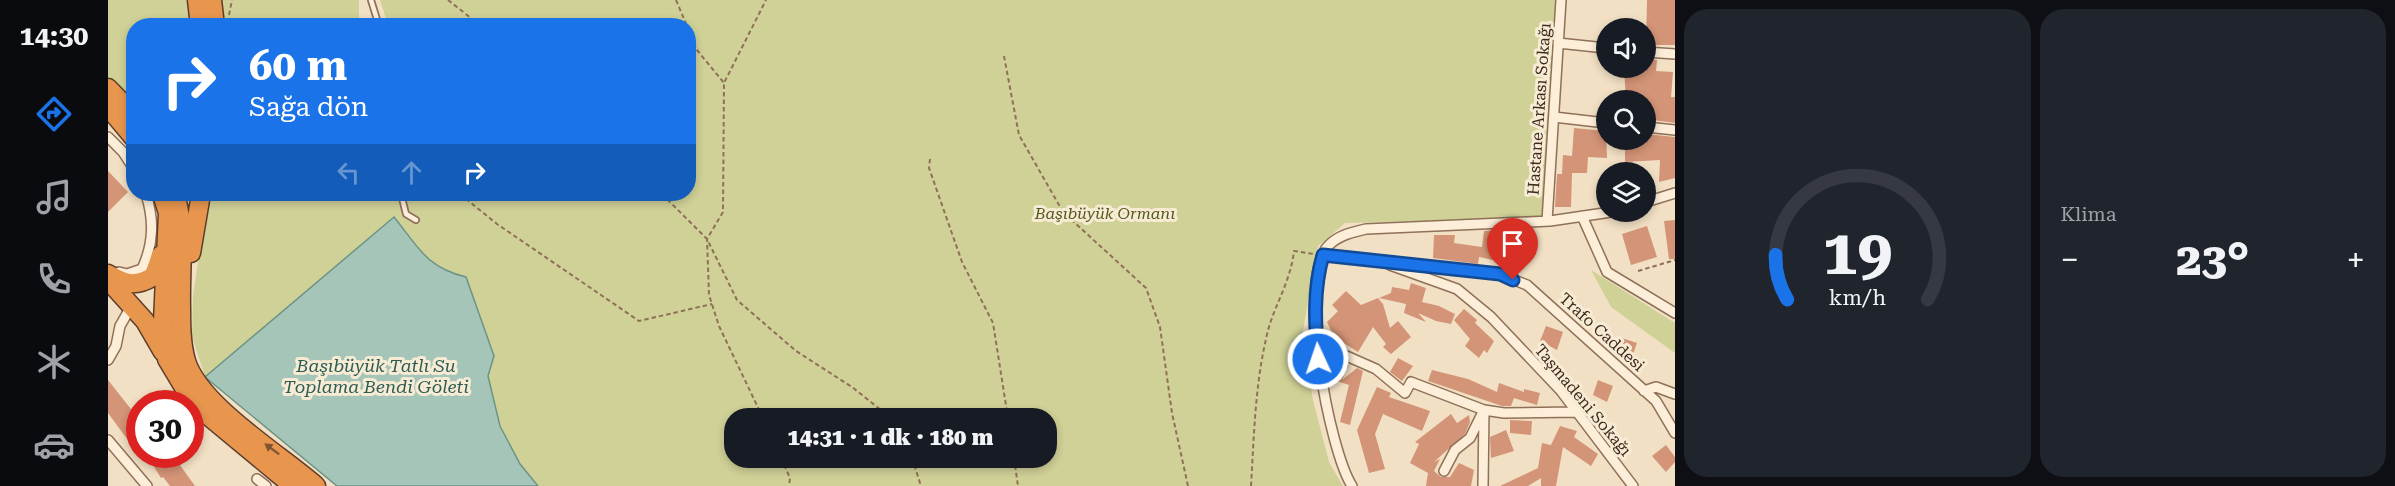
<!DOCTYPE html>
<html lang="tr">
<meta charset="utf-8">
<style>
body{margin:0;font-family:"Roboto Serif",serif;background:#20242c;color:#f1f3f6;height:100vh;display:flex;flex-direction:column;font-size:22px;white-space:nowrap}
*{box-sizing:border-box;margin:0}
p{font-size:20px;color:#9ea1a6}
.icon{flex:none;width:33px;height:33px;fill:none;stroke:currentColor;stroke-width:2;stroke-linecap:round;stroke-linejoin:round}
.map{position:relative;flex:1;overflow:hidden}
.sheet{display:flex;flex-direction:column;gap:9px;padding:9px;background:#0d0f14;width:720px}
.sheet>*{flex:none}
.guide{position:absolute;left:18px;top:18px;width:570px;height:183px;border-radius:24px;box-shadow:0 3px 9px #0003;background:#1a73e8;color:#fff;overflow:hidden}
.buttons{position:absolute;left:1488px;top:18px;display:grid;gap:12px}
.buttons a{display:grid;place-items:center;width:60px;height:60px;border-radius:50%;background:#171b24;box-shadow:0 3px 9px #0003;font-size:30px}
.speed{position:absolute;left:18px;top:390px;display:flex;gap:12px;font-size:30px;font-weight:700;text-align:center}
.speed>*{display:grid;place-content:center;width:78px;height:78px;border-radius:50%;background:#171b24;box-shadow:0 3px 9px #0003;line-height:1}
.speed .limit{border:9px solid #d22;background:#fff;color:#111}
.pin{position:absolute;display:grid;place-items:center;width:51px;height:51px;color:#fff;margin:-62px -26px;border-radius:50% 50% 50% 0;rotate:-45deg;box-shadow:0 0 6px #0007}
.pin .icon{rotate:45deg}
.me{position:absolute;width:66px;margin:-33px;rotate:357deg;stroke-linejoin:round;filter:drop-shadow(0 0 4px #0008)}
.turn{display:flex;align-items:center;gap:21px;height:126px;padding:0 24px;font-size:27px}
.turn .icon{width:78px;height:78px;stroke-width:2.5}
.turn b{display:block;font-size:42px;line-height:51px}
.lanes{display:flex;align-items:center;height:57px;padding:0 24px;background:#0003;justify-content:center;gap:30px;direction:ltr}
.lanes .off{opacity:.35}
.big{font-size:45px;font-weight:800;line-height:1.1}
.sheet .card{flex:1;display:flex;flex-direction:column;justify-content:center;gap:9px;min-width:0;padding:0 21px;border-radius:24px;background:#20242c}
.sheet .dial{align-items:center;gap:0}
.dial svg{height:156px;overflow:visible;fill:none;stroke:#363941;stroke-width:7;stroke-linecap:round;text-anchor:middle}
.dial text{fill:#f1f3f6;stroke:none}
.heat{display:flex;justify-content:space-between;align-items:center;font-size:33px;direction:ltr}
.sheet .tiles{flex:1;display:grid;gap:9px;grid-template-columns:repeat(2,1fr)}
.trip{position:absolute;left:616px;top:408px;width:333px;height:60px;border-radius:24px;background:#171b24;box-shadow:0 3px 9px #0003;font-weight:800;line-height:60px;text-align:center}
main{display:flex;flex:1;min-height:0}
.tabs{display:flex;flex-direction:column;width:108px;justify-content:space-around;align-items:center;background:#090b0e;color:#9ea1a6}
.tabs .icon{width:42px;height:42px}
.tabs .selected{color:#1a73e8}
.tabs b{font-size:27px;color:#f1f3f6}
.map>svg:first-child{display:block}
</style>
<main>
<nav class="tabs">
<b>14:30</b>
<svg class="icon selected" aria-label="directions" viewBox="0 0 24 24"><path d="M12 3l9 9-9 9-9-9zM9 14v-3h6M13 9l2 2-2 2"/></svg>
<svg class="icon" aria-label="music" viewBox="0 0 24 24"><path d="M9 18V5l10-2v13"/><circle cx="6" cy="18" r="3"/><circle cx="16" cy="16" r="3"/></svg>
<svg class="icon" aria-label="phone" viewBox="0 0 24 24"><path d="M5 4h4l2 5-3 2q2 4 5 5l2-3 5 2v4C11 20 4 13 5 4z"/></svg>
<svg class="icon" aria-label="climate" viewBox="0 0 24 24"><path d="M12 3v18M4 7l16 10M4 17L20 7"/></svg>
<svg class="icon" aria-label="car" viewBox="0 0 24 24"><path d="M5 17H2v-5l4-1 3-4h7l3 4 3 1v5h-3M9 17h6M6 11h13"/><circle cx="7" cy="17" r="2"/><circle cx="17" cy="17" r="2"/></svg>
</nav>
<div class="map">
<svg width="1567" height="486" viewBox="0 0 1567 486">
<rect width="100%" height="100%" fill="#f2e0c4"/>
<path fill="#d0d197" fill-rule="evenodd" d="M0,0H80L84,25L26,26L25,99L0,78Z
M110,0H251V24L218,25L197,21L194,25H114Z
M272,0H1448L1435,218L1237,223L1210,246L1194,336L1205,400L1221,462L1235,486H430L412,464L392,426L380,376L386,356L358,277C318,267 311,248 286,217L97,377L84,336L85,296L100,194H580V26L280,25ZM627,418H939V458H627Z
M1483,270L1567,323V353L1503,307Z"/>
<path fill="#a6c5b9" stroke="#6c9486" stroke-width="1.5" d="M286,217C311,248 318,267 358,277L386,356L380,376L392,426L412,464L430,486H229L97,377Z"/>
<path fill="#d39477" d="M1539,0H1567V45H1538Z
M1538,59L1549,60L1548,71L1565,72L1563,97H1567V123L1538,119V100H1518L1516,68H1538Z
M1466,128L1498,131L1499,158L1480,157L1479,173H1464L1463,207H1447L1449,174H1454L1455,155L1464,156Z
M1538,134L1567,137V178L1551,182L1552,160L1517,162V140H1538Z
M0,171L20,192L0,212Z
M1567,220V259H1561L1556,221Z
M1539,226L1549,257L1523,265L1514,234Z
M1398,230L1394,262L1371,257L1370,264L1325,258L1326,235H1347L1346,243L1374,247L1376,231Z
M1303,283L1318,288L1314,302L1331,306L1347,314L1343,324L1328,321L1310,313L1318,322L1296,313L1298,304L1271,298L1283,293L1284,287L1301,290Z
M1238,291L1253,305L1270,298L1275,304L1282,328L1290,321L1303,337L1283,354L1275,347L1278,344L1265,327L1250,352L1226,337L1219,322L1230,311L1224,305Z
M1356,309L1369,320L1367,323L1386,341L1379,353L1376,350L1371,358L1357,346L1362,339L1346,320Z
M1438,326L1455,332L1449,350L1432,341Z
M1514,338L1529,343L1522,363L1508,356Z
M1290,358L1305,366L1294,381L1282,372Z
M1228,360L1241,365L1234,380L1249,368L1255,371L1242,425L1232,422L1241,385L1226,380Z
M1324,370L1360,379L1389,392L1391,383L1416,392V389L1432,393L1429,405L1406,398L1403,406H1394L1320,381Z
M0,380L26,413L32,409V442L25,447L0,413Z
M1490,380L1505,386L1499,402L1485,395Z
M1269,387L1283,393L1281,397L1322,411L1314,431L1275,414L1267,434L1277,469L1261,473L1249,430Z
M1343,414L1349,423L1361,415L1362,422L1357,434L1326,462L1332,459L1326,471L1333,477H1342L1351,463L1366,470L1363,486H1318L1320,473L1302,463L1311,444L1307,442Z
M1402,420L1424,421L1423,435L1402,433Z
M1452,426L1469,431L1466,437L1490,454L1483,466L1455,447L1448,486H1433V478L1420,486H1392L1430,468L1434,443L1443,445Z
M1398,430L1406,451L1383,458L1382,437Z
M1558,445L1567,457V462L1558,472L1544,456Z
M38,454H64L87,486H62L55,477L53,478Z"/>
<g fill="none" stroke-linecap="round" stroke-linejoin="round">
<g stroke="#8f7058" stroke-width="8">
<path id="lane" d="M263,0L271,26
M293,194L298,214L308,220"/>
</g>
<g stroke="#8f7058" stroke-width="12">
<path id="street" d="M1450,43L1498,48
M1538,52L1567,54
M1446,117L1498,123
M1538,127L1567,130
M0,137L15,152L26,169
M1538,202L1567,193
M1474,216L1499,272L1567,313
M1439,221L1453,0
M1215,255L1391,274L1419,285L1548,401L1567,433
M1282,265L1349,289L1383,317L1453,391L1525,486
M11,272L19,274L34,269C46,243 46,220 38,194
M1209,343L1268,369L1297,393L1303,382L1376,410L1396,413L1468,412
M0,360L8,346L12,326L24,305
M1536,391L1548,387L1567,394
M0,440L39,486
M1336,471L1347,450L1362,438L1375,412
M149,479L158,486
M1244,486C1221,450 1188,277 1221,245C1231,235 1245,232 1258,229L1442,221L1503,212
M1375,486L1376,410"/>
</g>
<g stroke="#5c3e2d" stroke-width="21">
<path id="highway" d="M89,0L92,26
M104,0L107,26
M0,88L26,115
M0,107L26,138
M54,194L60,213L55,322L59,359L86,404L185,486
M67,194C78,231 72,268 73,307C73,325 73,343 78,361C92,406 173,455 208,486
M83,253L93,194
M0,274C19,285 28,287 46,276L53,255
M0,280L37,321L55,352"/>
</g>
<path stroke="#8f7058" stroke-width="2" stroke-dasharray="4.5 3" stroke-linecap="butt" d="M340,0L373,26
M568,0L579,26
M121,15L124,0
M580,29L589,50L616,83
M896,56L911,135L955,212L1038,288L1052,327L1064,413L1080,486
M822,159L821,168L854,262L885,323L900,418
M352,194L389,224L531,321L604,304
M554,194L599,239L629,300L688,351L744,387L783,418
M1530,271L1567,260
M655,418L611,326L601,295L599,239L615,212L616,83L658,0
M673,458L682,478L681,486
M804,458L813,486
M906,458L910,486
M1143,486C1146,436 1147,387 1158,339C1164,308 1182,285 1186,251L1206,254"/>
<use href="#lane" stroke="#fceed8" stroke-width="4.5"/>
<use href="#street" stroke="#fceed8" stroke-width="9"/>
<use href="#highway" stroke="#e8964e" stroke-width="18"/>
</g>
<defs><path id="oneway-solid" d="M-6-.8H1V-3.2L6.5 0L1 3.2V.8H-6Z" transform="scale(1.5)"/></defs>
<use fill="#815531" href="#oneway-solid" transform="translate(164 449) rotate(-143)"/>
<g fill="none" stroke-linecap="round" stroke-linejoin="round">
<g stroke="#114b97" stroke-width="15">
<path id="route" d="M1210,359C1207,324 1205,290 1215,255L1392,274L1405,280"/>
</g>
<use href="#route" stroke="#1a73e8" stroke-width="10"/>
</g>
<g text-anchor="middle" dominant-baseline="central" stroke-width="6" stroke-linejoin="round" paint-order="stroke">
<g font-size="16" fill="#3d2a1e" stroke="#f8ebd4">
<text transform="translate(1431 109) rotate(-86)">Hastane Arkası Sokağı</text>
<text transform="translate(1494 332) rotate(42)">Trafo Caddesi</text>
<text transform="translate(1475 400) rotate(50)">Taşmadeni Sokağı</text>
</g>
<g font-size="16" font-style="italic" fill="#535b22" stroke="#f8ebd4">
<text x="997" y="213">Başıbüyük Ormanı</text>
</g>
<g font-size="18" font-style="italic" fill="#2c5e56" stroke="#f8ebd4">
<text x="268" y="365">Başıbüyük Tatlı Su<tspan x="268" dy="21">Toplama Bendi Göleti</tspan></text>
</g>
</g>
</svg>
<div class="buttons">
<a><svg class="icon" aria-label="sound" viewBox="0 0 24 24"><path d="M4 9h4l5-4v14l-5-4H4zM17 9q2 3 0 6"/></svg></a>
<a><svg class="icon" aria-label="search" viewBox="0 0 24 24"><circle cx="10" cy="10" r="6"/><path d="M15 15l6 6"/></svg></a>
<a><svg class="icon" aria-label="layers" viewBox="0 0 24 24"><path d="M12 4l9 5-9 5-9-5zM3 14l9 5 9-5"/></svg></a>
</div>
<div class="speed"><div class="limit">30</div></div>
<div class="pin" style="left:1405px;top:280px;background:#d93025"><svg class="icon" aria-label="arrive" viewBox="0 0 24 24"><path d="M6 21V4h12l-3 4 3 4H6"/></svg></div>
<svg class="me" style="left:1210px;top:359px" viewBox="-20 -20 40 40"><circle r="17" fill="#1a73e8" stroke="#fff" stroke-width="3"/><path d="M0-11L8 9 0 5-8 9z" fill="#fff"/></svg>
<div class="trip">14:31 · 1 dk · 180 m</div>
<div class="guide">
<div class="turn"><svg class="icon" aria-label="right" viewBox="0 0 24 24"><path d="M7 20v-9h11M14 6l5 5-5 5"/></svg><div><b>60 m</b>Sağa dön</div></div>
<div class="lanes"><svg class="icon off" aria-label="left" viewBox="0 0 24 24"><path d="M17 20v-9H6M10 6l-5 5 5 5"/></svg><svg class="icon off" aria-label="ahead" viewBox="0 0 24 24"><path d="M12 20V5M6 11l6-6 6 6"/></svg><svg class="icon" aria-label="right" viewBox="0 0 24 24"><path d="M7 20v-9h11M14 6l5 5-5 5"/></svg></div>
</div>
</div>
<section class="sheet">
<div class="tiles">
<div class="card dial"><svg viewBox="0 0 100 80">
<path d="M14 69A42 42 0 1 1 86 69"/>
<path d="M14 69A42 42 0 0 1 8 46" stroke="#1a73e8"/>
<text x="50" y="56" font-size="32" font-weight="700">19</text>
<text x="50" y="72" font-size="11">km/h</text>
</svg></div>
<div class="card"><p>Klima</p>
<div class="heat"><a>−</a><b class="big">23°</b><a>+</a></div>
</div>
</div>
</section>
</main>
